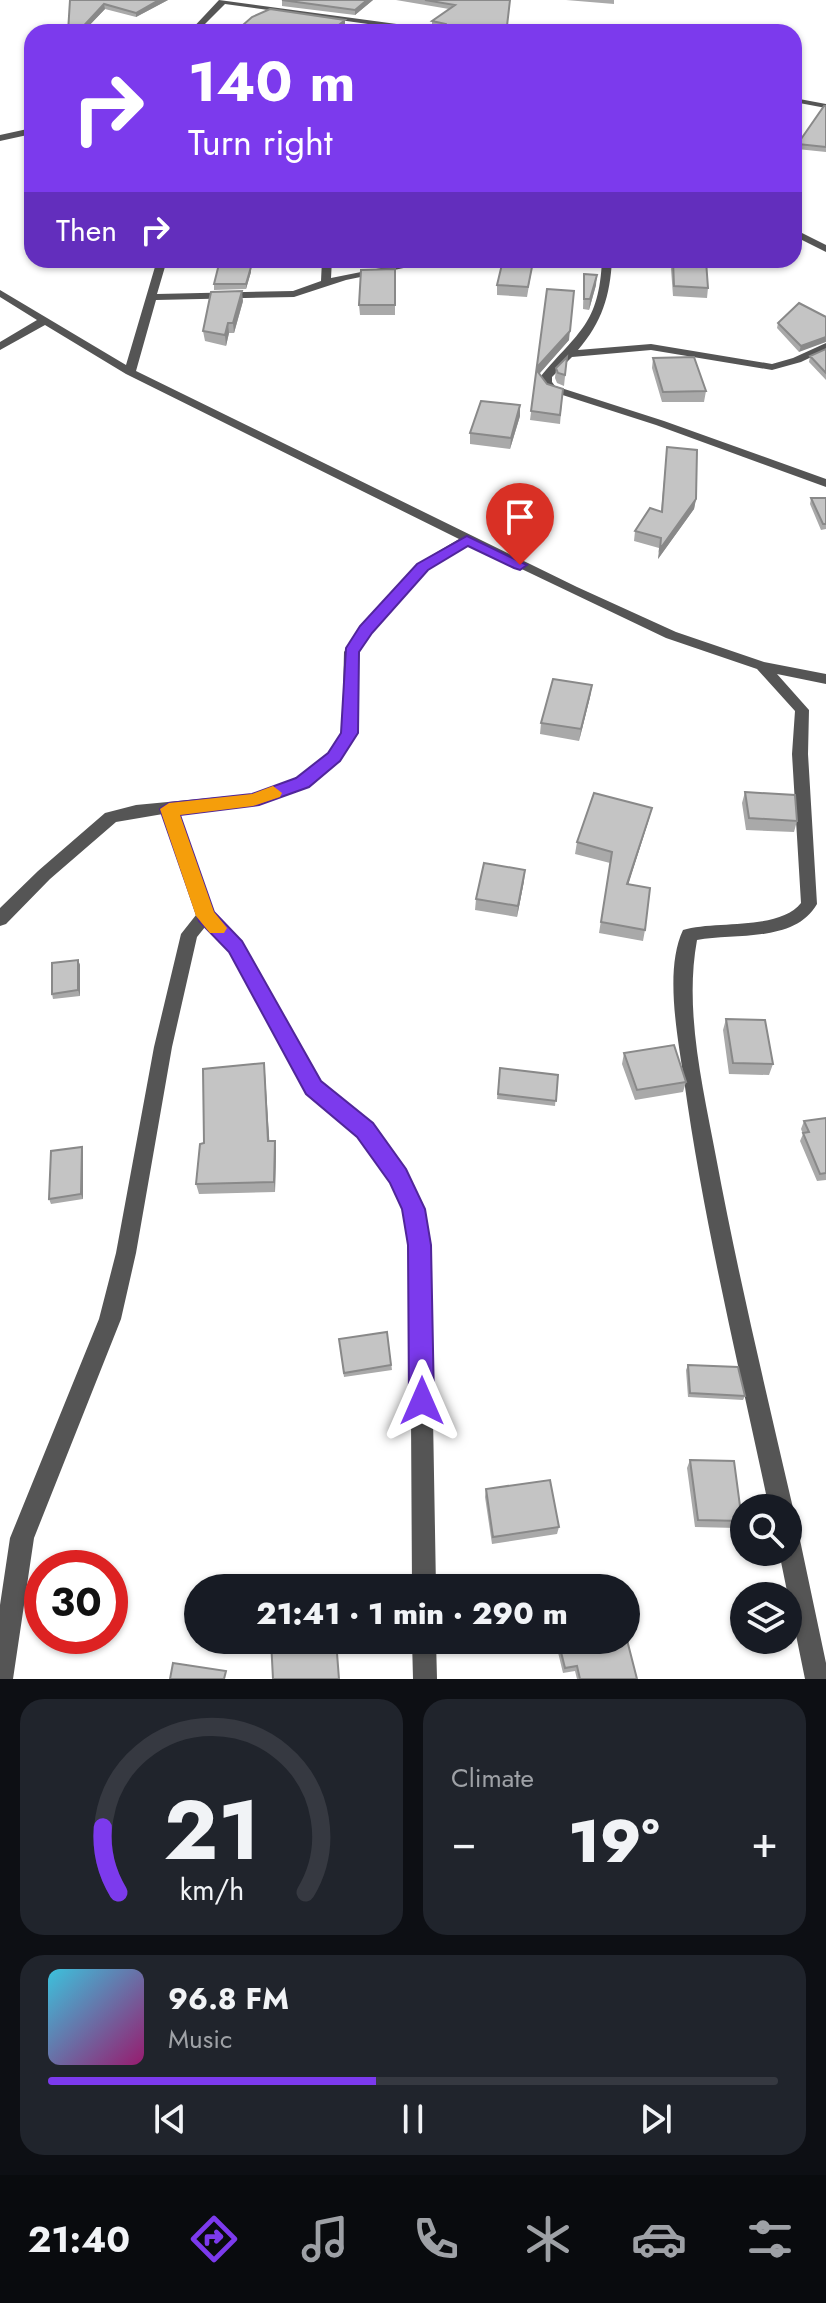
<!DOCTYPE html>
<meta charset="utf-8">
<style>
body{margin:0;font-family:Jost,sans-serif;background:#20242c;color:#f1f3f6;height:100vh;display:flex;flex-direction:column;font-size:30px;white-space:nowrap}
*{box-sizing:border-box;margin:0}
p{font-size:26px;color:#9ea1a6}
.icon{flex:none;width:44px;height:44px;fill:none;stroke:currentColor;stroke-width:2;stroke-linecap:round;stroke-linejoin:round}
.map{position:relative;height:1679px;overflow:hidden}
.sheet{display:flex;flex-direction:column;gap:20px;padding:20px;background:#0d0f14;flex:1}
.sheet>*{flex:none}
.top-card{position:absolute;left:24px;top:24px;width:778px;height:244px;border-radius:24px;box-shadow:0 2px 6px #0004;background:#7c3aed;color:#fff;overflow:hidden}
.tools{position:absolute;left:730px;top:1494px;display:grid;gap:16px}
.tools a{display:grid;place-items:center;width:72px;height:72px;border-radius:50%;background:#171b24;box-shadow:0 2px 6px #0004;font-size:40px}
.speed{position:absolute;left:24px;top:1550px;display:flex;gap:16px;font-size:40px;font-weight:700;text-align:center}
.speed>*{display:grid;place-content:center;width:104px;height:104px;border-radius:50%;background:#171b24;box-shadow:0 2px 6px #0004;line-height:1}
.speed .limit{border:12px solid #d22;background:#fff;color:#111}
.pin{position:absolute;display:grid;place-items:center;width:68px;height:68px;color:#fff;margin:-82px -34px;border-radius:50% 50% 50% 0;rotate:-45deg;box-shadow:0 0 8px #0007}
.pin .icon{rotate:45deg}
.me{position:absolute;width:88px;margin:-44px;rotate:0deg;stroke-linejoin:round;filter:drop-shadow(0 0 6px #0008)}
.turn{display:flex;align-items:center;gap:28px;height:168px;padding:0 32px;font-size:36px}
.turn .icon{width:104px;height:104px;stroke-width:2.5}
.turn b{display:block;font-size:56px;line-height:68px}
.then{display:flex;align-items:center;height:76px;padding:0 32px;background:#0003;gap:16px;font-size:30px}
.big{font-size:60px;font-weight:800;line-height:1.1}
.sheet .tile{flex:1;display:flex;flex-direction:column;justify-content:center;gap:12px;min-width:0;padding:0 28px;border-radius:24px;background:#20242c}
.sheet .dial{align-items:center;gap:0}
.dial svg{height:208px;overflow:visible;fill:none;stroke:#363941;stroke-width:7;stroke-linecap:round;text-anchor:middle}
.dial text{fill:#f1f3f6;stroke:none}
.song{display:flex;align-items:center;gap:24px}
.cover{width:96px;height:96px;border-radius:12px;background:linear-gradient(135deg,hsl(190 70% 55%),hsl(320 70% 35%))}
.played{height:8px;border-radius:4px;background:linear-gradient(90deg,#7c3aed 45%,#363941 45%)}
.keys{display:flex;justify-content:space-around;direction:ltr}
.heat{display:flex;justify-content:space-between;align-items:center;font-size:44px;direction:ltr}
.sheet .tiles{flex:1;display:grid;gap:20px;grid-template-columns:1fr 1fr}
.tile:last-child{grid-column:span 2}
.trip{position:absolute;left:184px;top:1574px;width:456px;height:80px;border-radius:40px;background:#171b24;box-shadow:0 2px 6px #0004;font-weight:800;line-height:80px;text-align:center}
.dock{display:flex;height:128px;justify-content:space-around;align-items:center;background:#090b0e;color:#9ea1a6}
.dock .icon{width:56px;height:56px}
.dock .current{color:#7c3aed}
.dock b{font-size:36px;color:#f1f3f6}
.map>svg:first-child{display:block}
</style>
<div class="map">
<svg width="826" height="1679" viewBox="0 0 826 1679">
<rect width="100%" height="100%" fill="#fff"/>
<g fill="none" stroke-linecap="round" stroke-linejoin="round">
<path fill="#555" fill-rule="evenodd" d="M219,0L441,30L445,32H425L225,4L197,32H189Z
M794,98L826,104V108L794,102Z
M32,128V134L0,141V135Z
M794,229L826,245V252L794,236Z
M157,260H167L157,294L293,291L321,281L322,260H332L331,278L421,260H442L346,280L294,297L156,300L136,371L577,587L676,632L764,662L826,674V684L777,674L809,710L808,754L817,904C795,943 735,933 697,940C684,1011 703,1087 716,1157C738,1275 766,1391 793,1508L788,1517V1508H769C739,1366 704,1224 684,1080C678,1038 664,970 683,930C715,920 779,931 801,903L792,754L795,711L757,669L666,638L469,544L427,570L371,633L358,652L356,733L339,761L308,786L259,804L178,813L212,913L241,941L321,1081L372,1124L405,1170L424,1209L430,1245L436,1588H412L410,1245L404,1210L391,1182L358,1136L307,1093L229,951L205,927L197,937L172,1047L136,1253L121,1319L34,1538L13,1679H0V1605L10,1538L99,1319L116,1253L154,1047L181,934L196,915L163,814L116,822L50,879L6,924L0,926V908L38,871L105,813L136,805L252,794L298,778L329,753L342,733L344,652L361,627L417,564L459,539L126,374L45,325L0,350V342L37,320L0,297V290L126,365Z
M602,260H612C610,296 602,322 578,350L651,344L772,364L793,358L826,343V350L801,362L772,370L651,350L572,357L552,377V382L555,386L664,421L826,479V487L656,425L547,390L540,382L541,376C579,331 599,324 602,260Z
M788,1528L796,1532L800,1540L826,1663V1679H805L779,1552H788Z
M412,1640H436L437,1679H413Z"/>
</g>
<path fill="#a9a9a9" d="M70,0H168L136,17L105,9L83,32H68Z
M282,0H373L355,15L282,6Z
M396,0H510L507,26L531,30V32H415L444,29L432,26V21L449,9Z
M566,0H614V4Z
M826,106V152L797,149L794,151L799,142Z
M672,260L708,288L707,298L673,296L671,269Z
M533,262L527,297L497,295V285Z
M244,267H251V272L246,289L214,290V284Z
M395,269V315H360L359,305Z
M584,274L596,285L589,310L583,309Z
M547,289L569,340L539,374L547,384L563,389L560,424L530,420Z
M243,301L234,333H229L226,346L205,341L203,331Z
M826,317L799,352L777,328L778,323Z
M826,349V380L809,362L810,356Z
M567,357L564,386L557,383L555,378L556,368Z
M653,358L706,391L704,402H662L652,368Z
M520,416L510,449L470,444V433Z
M667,447L696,499L694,509L658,559L659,548L634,541L635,531L661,512Z
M811,498H826V529L821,530L810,504Z
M592,685L590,697L579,741L540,734L541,723Z
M745,792L797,821L794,832L746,830L742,803Z
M652,808L649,819L628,884L645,930L643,941L599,933L610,863L575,854L577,842Z
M524,881L517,917L475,910L476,899Z
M78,960L80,965V996L53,999L52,994Z
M726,1019L773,1064L769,1075L729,1074L723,1030Z
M624,1053L686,1082L683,1092L635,1100L622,1064Z
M264,1063L269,1141H275L276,1151L275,1192L199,1194L196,1184L204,1143Z
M500,1068L558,1075L555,1106L497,1099Z
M826,1118V1180L817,1181L800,1141L803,1134L801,1129L804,1121Z
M82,1147L83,1152V1199L51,1204L49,1199Z
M387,1332L392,1370L344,1377L339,1339Z
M688,1365L745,1396L743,1400L688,1397L686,1370Z
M690,1460L742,1521L737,1528L695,1527L687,1468Z
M486,1489L559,1527L557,1534L492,1544L485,1497Z
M555,1640H626L637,1679H577L575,1671L563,1673Z"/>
<path fill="#898989" d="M159,0H168L136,17V13Z
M367,0H373L355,15V10Z
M104,4L105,9L83,32H78Z
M345,20V24L336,32H330Z
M251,267V272L246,289V284Z
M597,275L596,285L589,310L590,299Z
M242,291L243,301L234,333L233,323Z
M574,291L569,340L539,374L538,372L539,365Z
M228,323L229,333L226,346L225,335Z
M826,337V342L799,352L801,346Z
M520,405V416L510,449L511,438Z
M696,499L694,509L658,559L660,549Z
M592,685L590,697L579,741L581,729Z
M652,808L649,819L625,895L627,884Z
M525,870L524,881L517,917L518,906Z
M78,960L80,965V996L78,990Z
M264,1063L265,1073L270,1151L268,1141Z
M275,1141L276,1151L275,1192L274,1182Z
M82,1147L83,1152V1199L81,1194Z"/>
<path fill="#c4c4c4" stroke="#898989" stroke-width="2" d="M70,0H159L136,13L104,4L78,32H68Z
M282,0H367L355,10Z
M425,0H510L507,26L531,30L528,32H415L420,29H447L446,24L432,21L455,5Z
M270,9L345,20L330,32H235L252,17Z
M824,106H826V147L798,144L794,147V141L799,142Z
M220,260H244L243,267H251L246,284H214Z
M503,260L533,262L528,287L497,285Z
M673,260L706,261L708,288L674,286Z
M395,269V305H359L361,270Z
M584,274L597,275L590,299H584Z
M547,289L574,291L570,331L539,365L538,372L547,384L563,389L560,415L531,411Z
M242,291L233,323H228L225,335L203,331L211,292Z
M799,303L826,317V337L801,346L778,323Z
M826,349V373L810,356Z
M567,357L565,375L558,373L556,368Z
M694,357L706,391L663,392L653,358Z
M481,401L520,405L511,438L470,433Z
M667,447L697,450L696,499L660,549L661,538L635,531L650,508L662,512Z
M811,498H826V524H823Z
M553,679L592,685L581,729L541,723Z
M745,792L795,795L797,821L749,818Z
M594,793L652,808L627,884L650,888L645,930L601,922L612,852L577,842Z
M484,863L525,870L518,906L476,899Z
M78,960V990L52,994V963Z
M726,1019L765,1020L773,1064L733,1063Z
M674,1045L686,1082L637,1090L624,1053Z
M264,1063L268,1141H275L274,1182L196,1184L200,1144L204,1143L203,1069Z
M500,1068L558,1075L556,1101L498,1094Z
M826,1118V1173L820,1174L803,1133L809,1132L804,1121Z
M82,1147L81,1194L49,1199L51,1151Z
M387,1332L391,1365L344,1373L339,1339Z
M688,1365L738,1367L745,1396L690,1393Z
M690,1460L734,1461L742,1521L698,1520Z
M550,1480L559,1527L493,1537L486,1489Z
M348,1575L349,1588H270L269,1584Z
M626,1636L637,1679H580L577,1666L565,1668L558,1640H626Z
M271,1640H336L339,1679H273Z
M173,1663L226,1671L224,1679H170Z"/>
<path fill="#7c3aed" stroke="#51269a" stroke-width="2" d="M467,536L527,565L520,570L514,568L468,546L428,570L372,633L359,652L358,733L340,761L309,787L259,805L180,815L214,912L242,941L321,1081L373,1123L406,1169L425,1209L431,1245L434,1401L430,1410L422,1413L413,1410L409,1401L408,1245L402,1209L390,1183L357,1137L306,1094L229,952L199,921L160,809L169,803L252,794L296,778L328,753L341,733L346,648L360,626L417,564Z"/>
<path fill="#f59e0b" d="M273,786L282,793L280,797L253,806L180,815L214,912L227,928L224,933H210L196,916L160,809L169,803L252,794Z"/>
</svg>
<div class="tools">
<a><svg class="icon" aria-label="search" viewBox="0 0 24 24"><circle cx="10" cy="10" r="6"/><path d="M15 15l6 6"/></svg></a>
<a><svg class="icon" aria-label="layers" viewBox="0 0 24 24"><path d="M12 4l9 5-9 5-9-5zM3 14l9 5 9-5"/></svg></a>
</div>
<div class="speed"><div class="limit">30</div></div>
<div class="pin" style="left:520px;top:565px;background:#d93025"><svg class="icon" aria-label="arrive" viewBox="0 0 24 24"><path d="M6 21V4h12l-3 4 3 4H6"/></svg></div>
<svg class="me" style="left:422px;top:1401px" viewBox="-20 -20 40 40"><path d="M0-17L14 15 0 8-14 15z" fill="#7c3aed" stroke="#fff" stroke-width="4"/></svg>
<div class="trip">21:41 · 1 min · 290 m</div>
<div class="top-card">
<div class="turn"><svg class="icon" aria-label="right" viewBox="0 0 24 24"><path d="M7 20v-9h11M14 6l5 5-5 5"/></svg><div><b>140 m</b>Turn right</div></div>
<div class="then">Then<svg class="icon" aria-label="right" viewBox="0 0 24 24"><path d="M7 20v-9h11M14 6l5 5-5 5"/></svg></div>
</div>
</div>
<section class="sheet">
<div class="tiles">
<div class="tile dial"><svg viewBox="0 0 100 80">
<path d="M14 69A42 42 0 1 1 86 69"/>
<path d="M14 69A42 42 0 0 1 8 44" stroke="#7c3aed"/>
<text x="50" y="56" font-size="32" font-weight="700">21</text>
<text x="50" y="72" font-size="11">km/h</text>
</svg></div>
<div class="tile"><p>Climate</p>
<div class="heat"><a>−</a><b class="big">19°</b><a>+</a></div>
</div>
<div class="tile">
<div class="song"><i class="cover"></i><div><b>96.8 FM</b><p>Music</p></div></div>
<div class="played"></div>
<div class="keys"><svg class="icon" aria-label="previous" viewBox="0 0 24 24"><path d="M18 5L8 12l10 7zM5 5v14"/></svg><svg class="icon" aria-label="pause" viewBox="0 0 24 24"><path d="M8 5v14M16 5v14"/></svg><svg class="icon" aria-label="next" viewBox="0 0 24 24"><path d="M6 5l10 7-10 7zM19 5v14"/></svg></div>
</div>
</div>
</section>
<nav class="dock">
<b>21:40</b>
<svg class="icon current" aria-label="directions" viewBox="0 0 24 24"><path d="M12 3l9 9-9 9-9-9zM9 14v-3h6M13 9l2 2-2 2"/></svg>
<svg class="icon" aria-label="music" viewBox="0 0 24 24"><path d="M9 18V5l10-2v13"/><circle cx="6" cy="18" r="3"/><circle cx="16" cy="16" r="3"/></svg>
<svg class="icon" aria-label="phone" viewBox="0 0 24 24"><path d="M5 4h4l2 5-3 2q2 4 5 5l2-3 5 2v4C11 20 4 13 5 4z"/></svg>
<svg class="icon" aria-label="climate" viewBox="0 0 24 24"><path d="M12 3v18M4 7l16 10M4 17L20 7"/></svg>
<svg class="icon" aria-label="car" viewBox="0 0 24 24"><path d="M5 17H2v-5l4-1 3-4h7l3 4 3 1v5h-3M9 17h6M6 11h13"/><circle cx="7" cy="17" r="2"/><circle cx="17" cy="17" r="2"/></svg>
<svg class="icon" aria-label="filters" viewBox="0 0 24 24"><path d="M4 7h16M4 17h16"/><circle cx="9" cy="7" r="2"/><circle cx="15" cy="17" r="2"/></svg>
</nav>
